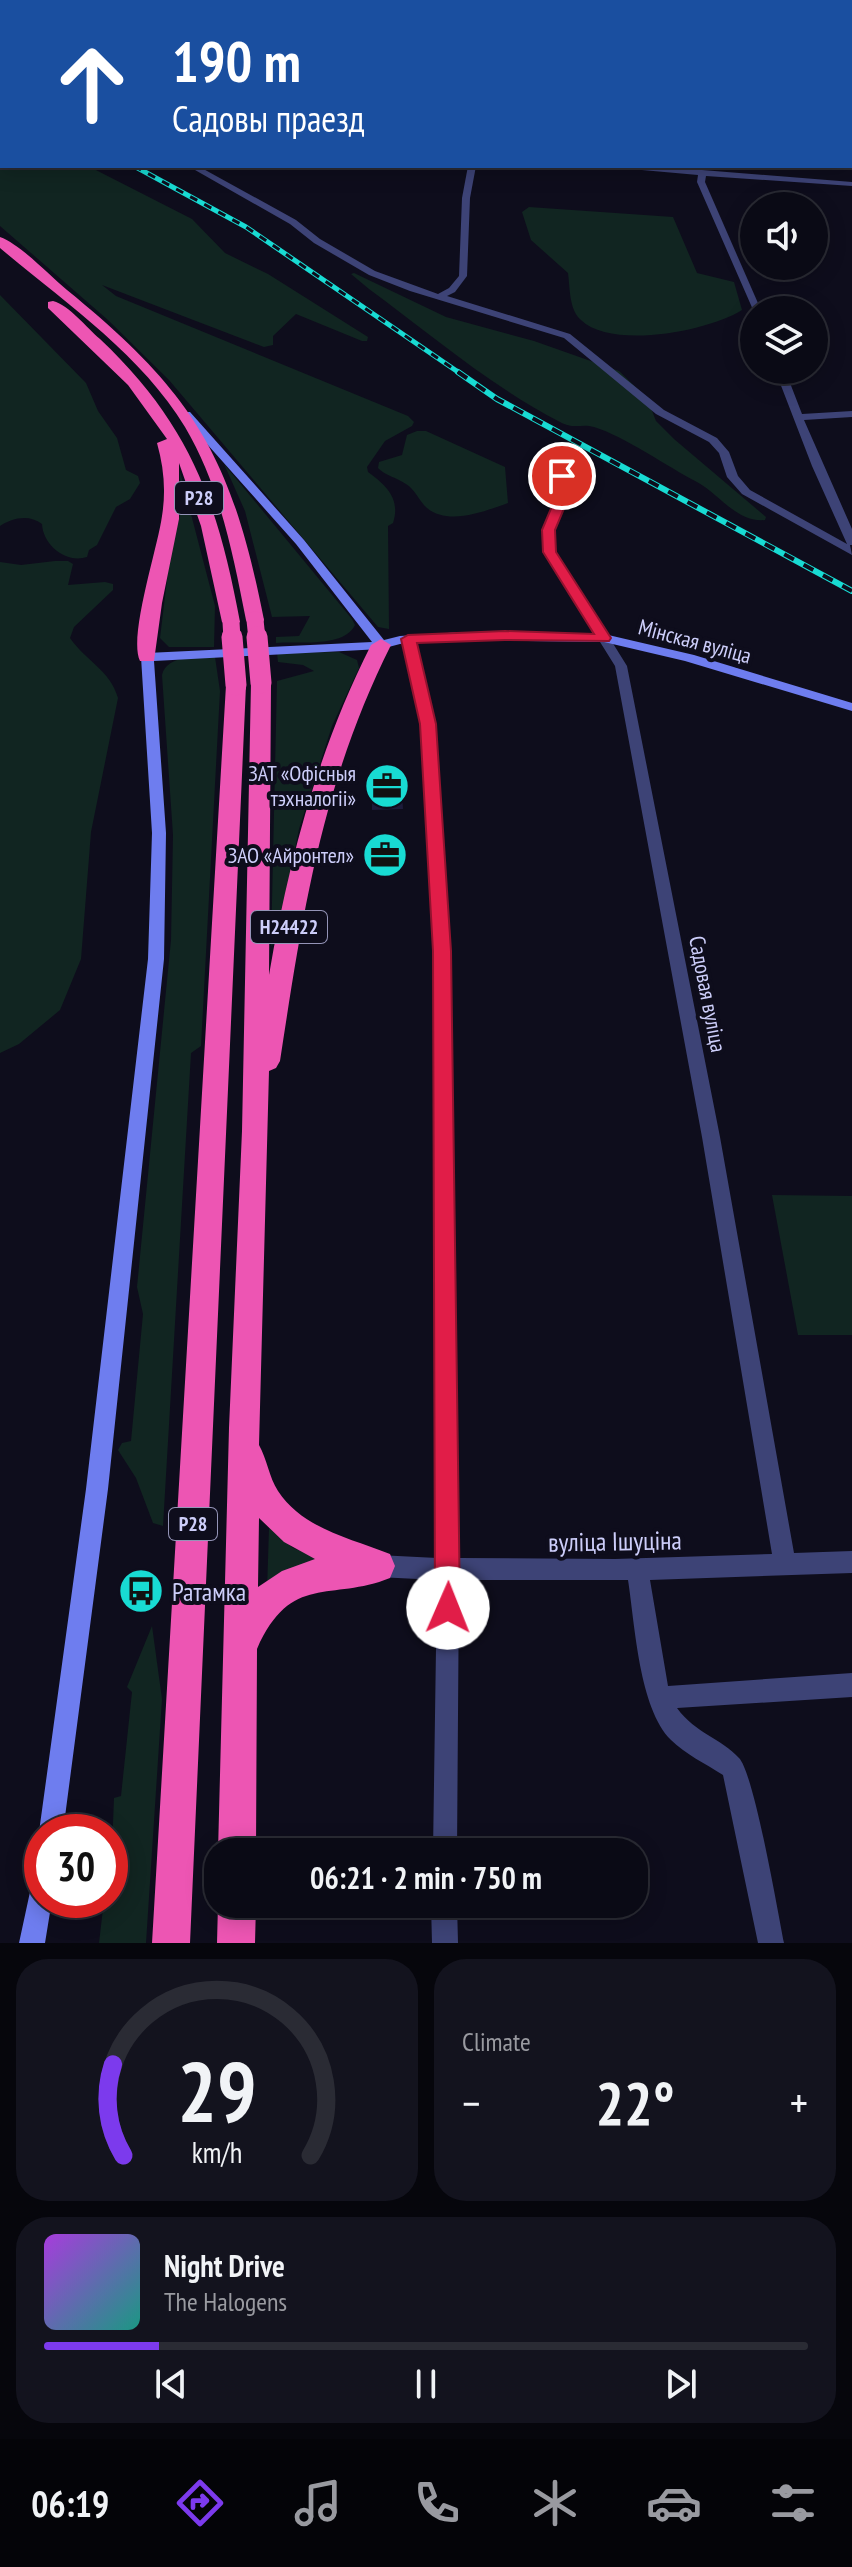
<!DOCTYPE html>
<meta charset="utf-8">
<style>
body{margin:0;font-family:"PT Sans Narrow",sans-serif;background:#13131e;color:#f1f3f6;height:100vh;display:flex;flex-direction:column;font-size:30px;white-space:nowrap}
*{box-sizing:border-box;margin:0}
p{font-size:26px;color:#999aa0}
.icon{flex:none;width:44px;height:44px;fill:none;stroke:currentColor;stroke-width:2;stroke-linecap:round;stroke-linejoin:round}
.map{position:relative;height:1943px;overflow:hidden}
.side{display:flex;flex-direction:column;gap:16px;padding:16px;background:#06060c;flex:1}
.side>*{flex:none}
.guide{position:absolute;left:0px;top:0px;width:852px;height:168px;box-shadow:0 4px 20px #0003,0 0 0 2px #2a2b34;background:#1a4fa0;color:#fff;overflow:hidden}
.tools{position:absolute;left:740px;top:192px;display:grid;gap:16px}
.tools a{display:grid;place-items:center;width:88px;height:88px;border-radius:50%;background:#0a0a15;box-shadow:0 4px 20px #0003,0 0 0 2px #2a2b34;font-size:40px}
.speed{position:absolute;left:24px;top:1814px;display:flex;gap:16px;font-size:40px;font-weight:700;text-align:center}
.speed>*{display:grid;place-content:center;width:104px;height:104px;border-radius:50%;background:#0a0a15;box-shadow:0 4px 20px #0003,0 0 0 2px #2a2b34;line-height:1}
.speed .limit{border:12px solid #d22;background:#fff;color:#111}
.pin{position:absolute;display:grid;place-items:center;width:68px;height:68px;color:#fff;margin:-34px;border:4px solid #fff;border-radius:50%;box-shadow:0 2px 8px #0007}
.me{position:absolute;width:88px;margin:-44px;rotate:1deg;stroke-linejoin:round;filter:drop-shadow(0 0 6px #0008)}
.turn{display:flex;align-items:center;gap:28px;height:168px;padding:0 40px;font-size:36px}
.turn .icon{width:104px;height:104px;stroke-width:2.5}
.turn b{display:block;font-size:56px;line-height:68px}
.big{font-size:60px;font-weight:700;line-height:1.1}
.side .widget{flex:1;display:flex;flex-direction:column;justify-content:center;gap:12px;min-width:0;padding:0 28px;border-radius:32px;background:#13131e}
.side .dial{align-items:center;gap:0}
.dial svg{height:208px;overflow:visible;fill:none;stroke:#2a2b34;stroke-width:7;stroke-linecap:round;text-anchor:middle}
.dial text{fill:#f1f3f6;stroke:none}
.song{display:flex;align-items:center;gap:24px}
.cover{width:96px;height:96px;border-radius:12px;background:linear-gradient(135deg,hsl(280 70% 55%),hsl(170 70% 35%))}
.played{height:8px;border-radius:4px;background:linear-gradient(90deg,#7c3aed 15%,#2a2b34 15%)}
.keys{display:flex;justify-content:space-around;direction:ltr}
.heat{display:flex;justify-content:space-between;align-items:center;font-size:44px;direction:ltr}
.side .tiles{flex:1;display:grid;gap:16px;grid-template-columns:1fr 1fr}
.widget:last-child{grid-column:span 2}
.trip{position:absolute;left:204px;top:1838px;width:444px;height:80px;border-radius:32px;background:#0a0a15;box-shadow:0 4px 20px #0003,0 0 0 2px #2a2b34;font-weight:700;line-height:80px;text-align:center}
.dock{display:flex;height:128px;justify-content:space-around;align-items:center;background:#040408;color:#999aa0}
.dock .icon{width:56px;height:56px}
.dock .selected{color:#7c3aed}
.dock b{font-size:36px;color:#f1f3f6}
.map>svg:first-child{display:block}
</style>
<div class="map">
<svg width="852" height="1943" viewBox="0 0 852 1943">
<rect width="100%" height="100%" fill="#0e0d1c"/>
<path fill="#112521" d="M0,128L2,166H88L192,219L225,253L268,274L368,337L367,341H362L296,314L273,336V345L264,347L102,285L116,296L408,416L414,422L412,426L385,441L367,467L368,472C386,485 401,499 393,523L388,526L389,629L378,627L169,380L108,320L0,226Z
M529,207L673,217L697,273L734,282L742,310C709,331 612,350 581,320C569,310 570,288 568,273L531,240L522,212Z
M354,273L446,317L534,341L619,371L647,398L656,421L674,439L766,517L765,520C737,523 718,493 697,482C668,467 624,436 594,427C581,423 575,430 560,422C492,387 430,334 369,289L351,274Z
M0,295L86,383L98,411L117,438L126,470L138,476L140,483L130,499L116,507L97,545L89,550L87,557C66,564 43,545 42,524C29,514 12,518 0,526Z
M417,431H426L505,467L508,503C485,511 449,526 427,508C419,501 415,489 406,484C396,477 386,476 378,468L379,462L402,455L407,435Z
M224,464L352,619L355,625C344,648 299,641 276,643V637L299,636L310,616L272,617L245,511Z
M180,472L215,606L214,647H169L160,638L170,555L181,511Z
M55,561H68L73,564L68,585L105,582L113,584V590L74,627L70,638C86,661 110,670 118,698L91,832L81,959L60,1010L19,1044L0,1053V562L21,565Z
M339,652L357,660L359,668L332,726L299,829L276,943L271,946L277,681L314,671L303,665L278,662L277,653Z
M215,657L220,691L201,1046L191,1053L163,1526L153,1523L136,1478L118,1450L122,1443L131,1441L143,1314L137,1287L171,940L173,835L162,675C167,654 198,658 215,657Z
M772,1195L852,1196V1335H798Z
M269,1528L293,1548L327,1561L267,1591Z
M152,1626L162,1699L146,1943H99L104,1900H110L114,1798L121,1796L132,1692L127,1687Z"/>
<path fill="#1d1b3a" d="M401,775L403,809L372,810V776Z"/>
<g fill="none" stroke-linecap="round" stroke-linejoin="round">
<path fill="#3d4376" fill-rule="evenodd" d="M852,0V4L847,2L848,1Z
M0,74H2V79H0Z
M188,166H198L296,220L320,239L375,271L438,294L449,288L459,276L462,198L468,166H476L470,198L467,276L455,292L447,296L570,334L664,410L717,438L729,452L738,476L750,490L847,544L812,466L775,370H785L802,414L852,411V417L804,420L852,529V545H850L852,555L742,494L727,477L719,453L709,442L656,414L564,338L410,291L369,275L314,243L290,224Z
M597,166L702,170L852,182V186L706,176L705,182L761,310H754V312L697,182L698,175Z
M547,462L573,483L555,530L556,552L627,666L720,1137L794,1553L852,1551V1573L650,1580L668,1686L852,1673V1697L677,1708C696,1734 721,1738 739,1758C754,1773 778,1913 784,1943H758L723,1775C706,1764 685,1754 671,1740C639,1708 635,1625 628,1580H459L457,1852H433L437,1580L378,1577L370,1574L367,1566L370,1558L378,1555L437,1558L434,951L421,724L402,639L408,635L414,639L435,724L450,951L459,1558L615,1559L772,1554L702,1137L615,666L544,552L543,530L561,484L542,465Z
M431,1904H457L458,1943H432Z"/>
<path fill="#6e7def" fill-rule="evenodd" d="M182,412H190L304,540L384,640L400,636L463,632L604,634L694,655L852,703V711L685,661L604,642L463,640L400,644L381,649L154,661L166,833L164,959L108,1489L63,1832H42V1840L39,1832L86,1489L148,959L152,833L141,657L147,653L372,642L296,544L182,416Z
M42,1874V1900H52L45,1943H19L33,1878Z"/>
<path fill="#ed55b3" fill-rule="evenodd" d="M0,237C20,244 49,275 67,290C195,394 232,458 264,620L262,624H248L246,620C233,554 220,486 185,427C141,354 64,302 0,248Z
M53,301C70,306 86,327 100,339C190,424 218,503 240,622L231,628L222,622L201,526L179,463V519L162,603L154,661H140C128,637 158,547 162,516C166,491 164,468 157,443L167,439L128,385L48,308V302Z
M381,639L391,645C322,783 303,911 280,1061L276,1068L269,1071L259,1445C267,1459 269,1477 278,1491C303,1529 350,1538 390,1554L395,1566L390,1578C331,1602 291,1572 257,1649L256,1852H218L229,1428L242,1131L251,683L261,677L271,683L269,975C289,859 318,750 371,645ZM259,1518L284,1542L315,1559L282,1571L258,1587Z
M236,679L246,685L190,1943H152L226,685Z
M218,1904H256L255,1943H217Z"/>
<g stroke="#18dbd3" stroke-width="5">
<path id="rail-far1" d="M134,166L246,227L461,374"/>
</g>
<g stroke="#18dbd3" stroke-width="6">
<path id="rail" d="M458,372L497,399L852,591"/>
</g>
<use href="#rail-far1" stroke="#0e0d1c" stroke-width="3" stroke-dasharray="8" stroke-linecap="butt"/>
<use href="#rail" stroke="#0e0d1c" stroke-width="4" stroke-dasharray="11" stroke-linecap="butt"/>
<path stroke="#ed55b3" stroke-width="17" d="M255,620L257,639
M231,622L232,639"/>
<path stroke="#ed55b3" stroke-width="21" d="M232,637L236,685
M257,637L261,683"/>
</g>
<path fill="#e11d48" stroke="#92132f" stroke-width="2" d="M562,472L567,473L573,487L555,530L556,552L611,638L609,641L505,640L417,643L436,724L451,951L460,1608L457,1617L448,1621L439,1617L435,1608L433,951L420,724L401,639L408,635L505,631L594,634L543,552L542,530L560,487L556,476Z"/>
<defs>
<g id="office-disc" transform="scale(2.3)"><circle r="9.5" fill="#18dbd3" stroke="#0e0d1c"/><path d="M-6-3h4V-5.5h4V-3h4V5H-6ZM-1-4.5V-3h2v-1.5ZM-6 0V1H6V0Z" fill="#111"/></g>
<g id="bus-disc" transform="scale(2.3)"><circle r="9.5" fill="#18dbd3" stroke="#0e0d1c"/><path d="M-5-6H5V4H4V6H2V4H-2V6H-4V4H-5ZM-3.5-4V0h7V-4ZM-3.5 1.2v1.5H-2V1.2ZM2 1.2v1.5H3.5V1.2Z" fill="#111"/></g>
</defs>
<g fill-rule="evenodd">
<use href="#office-disc" x="387" y="786"/>
<use href="#office-disc" x="385" y="855"/>
<use href="#bus-disc" x="141" y="1591"/>
</g>
<g text-anchor="middle" dominant-baseline="central" stroke-width="8" stroke-linejoin="round" paint-order="stroke">
<g fill="#0e0d1c" stroke="#9494b7" stroke-width="2">
<rect x="175" y="482" width="48" height="32" rx="6"/>
<rect x="251" y="911" width="76" height="32" rx="6"/>
<rect x="169" y="1508" width="48" height="32" rx="6"/>
</g>
<g font-size="20" font-weight="bold" fill="#cdcefa">
<text x="199" y="498">Р28</text>
<text x="289" y="927">Н24422</text>
<text x="193" y="1524">Р28</text>
</g>
<g font-size="22" fill="#cdcefa" stroke="#0e0d1c">
<text transform="translate(695 641) rotate(15)">Мінская вуліца</text>
<text transform="translate(708 994) rotate(79)">Садовая вуліца</text>
</g>
<g font-size="22" fill="#cdcefa" stroke="#0e0d1c" text-anchor="end">
<text x="356" y="773">ЗАТ «Офісныя<tspan x="356" dy="25">тэхналогіі»</tspan></text>
<text x="354" y="855">ЗАО «Айронтел»</text>
</g>
<g font-size="26" fill="#cdcefa" stroke="#0e0d1c">
<text transform="translate(615 1541) rotate(-1)">вуліца Ішуціна</text>
</g>
<g font-size="26" fill="#cdcefa" stroke="#0e0d1c" text-anchor="start">
<text x="172" y="1591">Ратамка</text>
</g>
</g>
</svg>
<div class="tools">
<a><svg class="icon" aria-label="sound" viewBox="0 0 24 24"><path d="M4 9h4l5-4v14l-5-4H4zM17 9q2 3 0 6"/></svg></a>
<a><svg class="icon" aria-label="layers" viewBox="0 0 24 24"><path d="M12 4l9 5-9 5-9-5zM3 14l9 5 9-5"/></svg></a>
</div>
<div class="speed"><div class="limit">30</div></div>
<div class="pin" style="left:562px;top:476px;background:#d93025"><svg class="icon" aria-label="arrive" viewBox="0 0 24 24"><path d="M6 21V4h12l-3 4 3 4H6"/></svg></div>
<svg class="me" style="left:448px;top:1608px" viewBox="-20 -20 40 40"><circle r="19" fill="#fff"/><path d="M0-13L10 11 0 6-10 11z" fill="#e11d48"/></svg>
<div class="trip">06:21 · 2 min · 750 m</div>
<div class="guide">
<div class="turn"><svg class="icon" aria-label="ahead" viewBox="0 0 24 24"><path d="M12 20V5M6 11l6-6 6 6"/></svg><div><b>190 m</b>Садовы праезд</div></div>
</div>
</div>
<section class="side">
<div class="tiles">
<div class="widget dial"><svg viewBox="0 0 100 80">
<path d="M14 69A42 42 0 1 1 86 69"/>
<path d="M14 69A42 42 0 0 1 10 34" stroke="#7c3aed"/>
<text x="50" y="56" font-size="32" font-weight="700">29</text>
<text x="50" y="72" font-size="11">km/h</text>
</svg></div>
<div class="widget"><p>Climate</p>
<div class="heat"><a>−</a><b class="big">22°</b><a>+</a></div>
</div>
<div class="widget">
<div class="song"><i class="cover"></i><div><b>Night Drive</b><p>The Halogens</p></div></div>
<div class="played"></div>
<div class="keys"><svg class="icon" aria-label="previous" viewBox="0 0 24 24"><path d="M18 5L8 12l10 7zM5 5v14"/></svg><svg class="icon" aria-label="pause" viewBox="0 0 24 24"><path d="M8 5v14M16 5v14"/></svg><svg class="icon" aria-label="next" viewBox="0 0 24 24"><path d="M6 5l10 7-10 7zM19 5v14"/></svg></div>
</div>
</div>
</section>
<nav class="dock">
<b>06:19</b>
<svg class="icon selected" aria-label="directions" viewBox="0 0 24 24"><path d="M12 3l9 9-9 9-9-9zM9 14v-3h6M13 9l2 2-2 2"/></svg>
<svg class="icon" aria-label="music" viewBox="0 0 24 24"><path d="M9 18V5l10-2v13"/><circle cx="6" cy="18" r="3"/><circle cx="16" cy="16" r="3"/></svg>
<svg class="icon" aria-label="phone" viewBox="0 0 24 24"><path d="M5 4h4l2 5-3 2q2 4 5 5l2-3 5 2v4C11 20 4 13 5 4z"/></svg>
<svg class="icon" aria-label="climate" viewBox="0 0 24 24"><path d="M12 3v18M4 7l16 10M4 17L20 7"/></svg>
<svg class="icon" aria-label="car" viewBox="0 0 24 24"><path d="M5 17H2v-5l4-1 3-4h7l3 4 3 1v5h-3M9 17h6M6 11h13"/><circle cx="7" cy="17" r="2"/><circle cx="17" cy="17" r="2"/></svg>
<svg class="icon" aria-label="filters" viewBox="0 0 24 24"><path d="M4 7h16M4 17h16"/><circle cx="9" cy="7" r="2"/><circle cx="15" cy="17" r="2"/></svg>
</nav>
